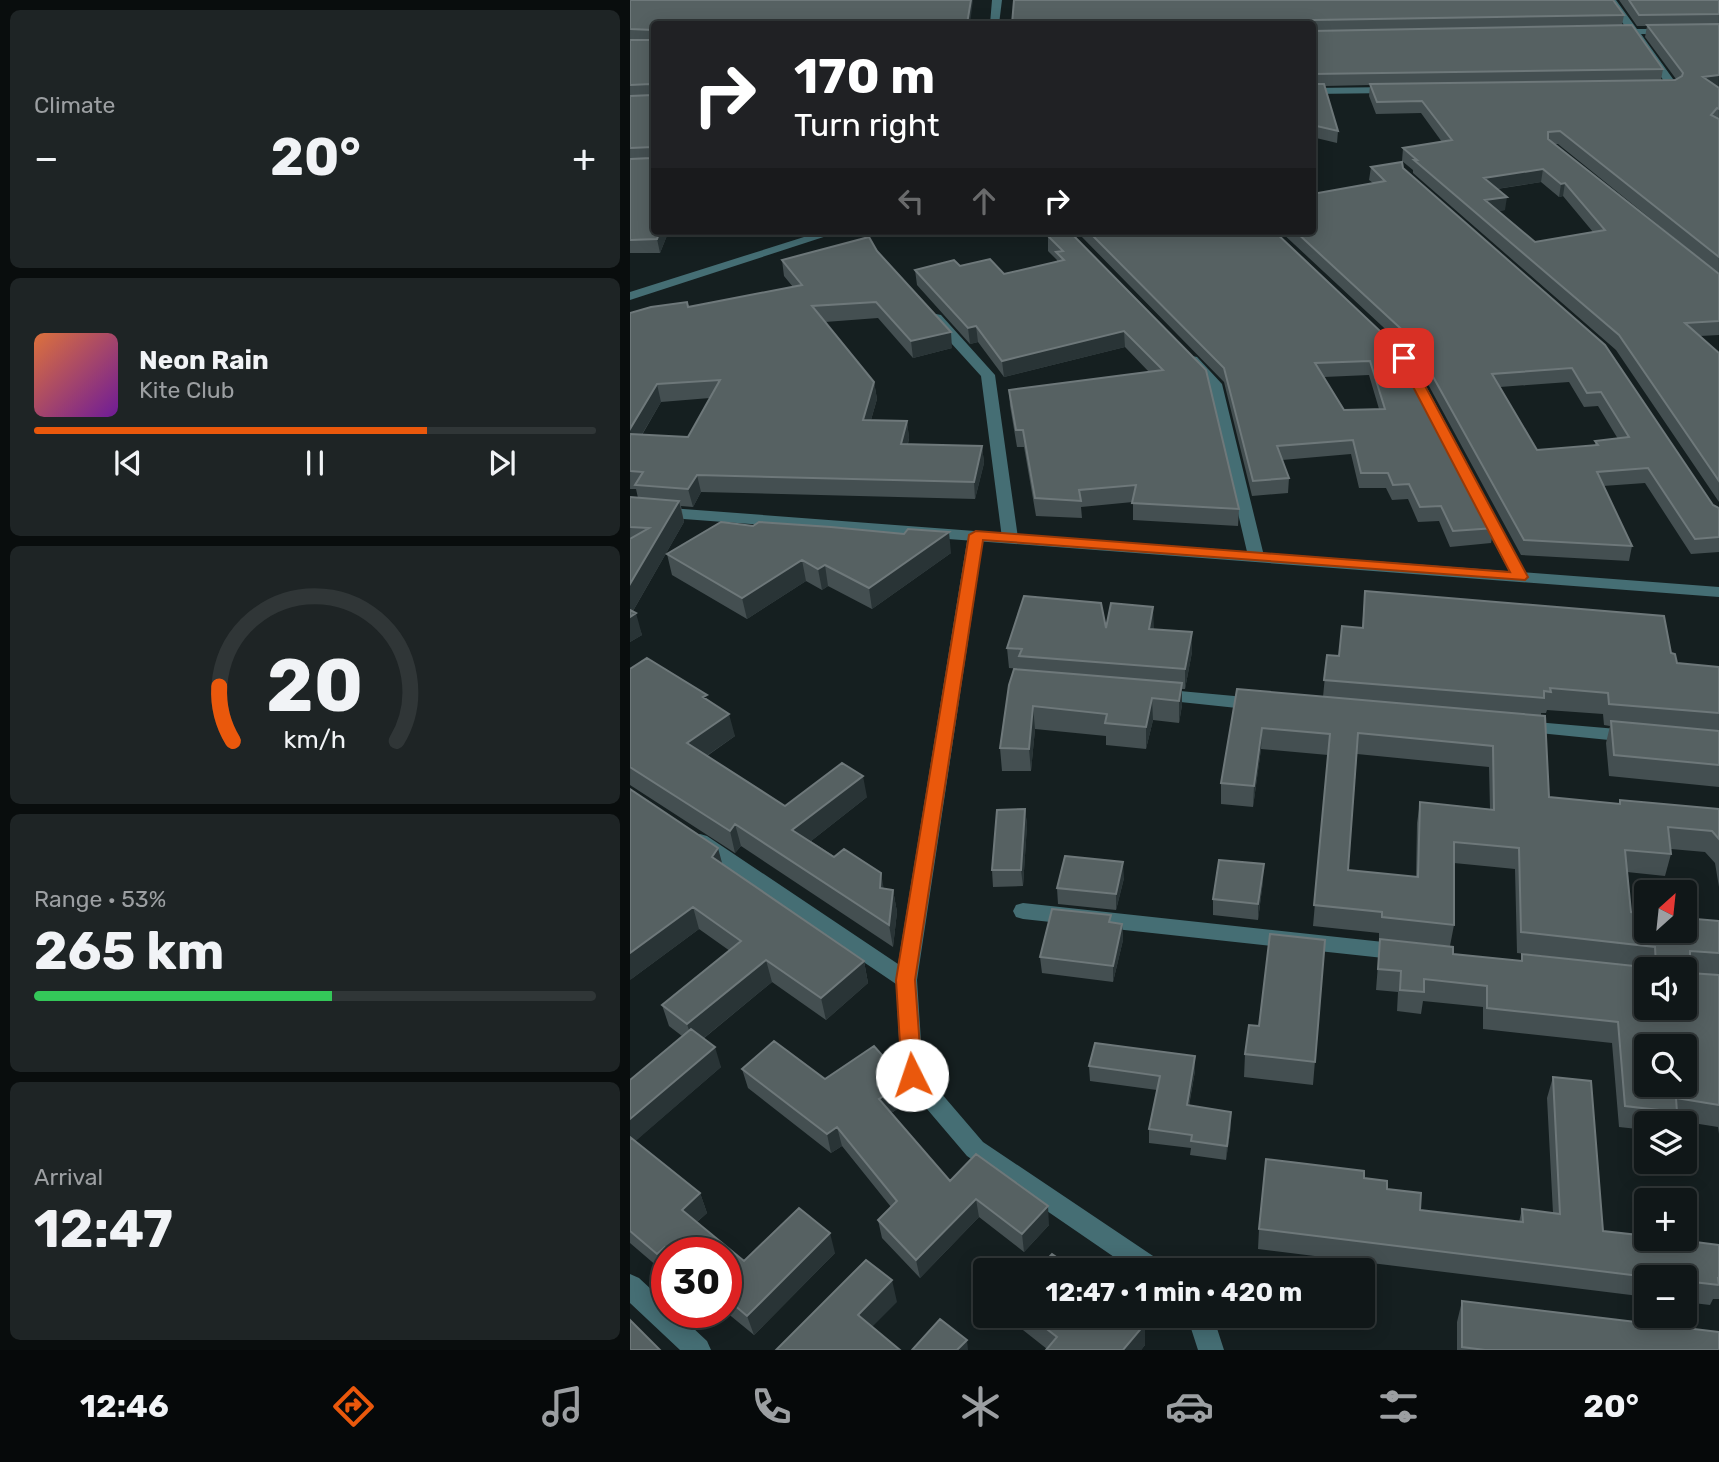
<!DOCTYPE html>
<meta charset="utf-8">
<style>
body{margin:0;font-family:Rubik,sans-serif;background:#1e2425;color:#f1f3f6;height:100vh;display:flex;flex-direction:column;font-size:26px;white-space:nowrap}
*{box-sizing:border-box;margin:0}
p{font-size:23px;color:#9c9fa2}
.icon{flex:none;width:38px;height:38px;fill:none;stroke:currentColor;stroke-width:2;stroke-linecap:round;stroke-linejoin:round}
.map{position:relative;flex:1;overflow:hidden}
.drawer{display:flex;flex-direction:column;gap:10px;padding:10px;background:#090d0d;width:630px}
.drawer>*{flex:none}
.top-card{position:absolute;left:21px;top:21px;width:665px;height:214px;border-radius:7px;box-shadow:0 4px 18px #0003,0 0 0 2px #303637;background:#202124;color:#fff;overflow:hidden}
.needle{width:46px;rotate:27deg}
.controls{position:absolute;left:1004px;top:880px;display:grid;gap:14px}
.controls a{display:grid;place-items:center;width:63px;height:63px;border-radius:7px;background:#101718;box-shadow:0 4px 18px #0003,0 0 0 2px #303637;font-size:35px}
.speed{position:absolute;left:21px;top:1237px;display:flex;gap:14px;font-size:35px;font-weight:700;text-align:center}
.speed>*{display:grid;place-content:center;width:91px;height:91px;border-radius:50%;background:#101718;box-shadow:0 4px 18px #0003,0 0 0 2px #303637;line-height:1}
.speed .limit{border:10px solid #d22;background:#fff;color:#111}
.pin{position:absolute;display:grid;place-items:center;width:60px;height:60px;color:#fff;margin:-30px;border-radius:14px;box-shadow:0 4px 10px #0006}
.me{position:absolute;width:77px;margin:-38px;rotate:356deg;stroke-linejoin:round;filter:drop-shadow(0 0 5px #0008)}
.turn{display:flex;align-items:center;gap:24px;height:147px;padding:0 28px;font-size:32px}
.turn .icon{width:91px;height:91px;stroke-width:2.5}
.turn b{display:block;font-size:49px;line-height:60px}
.lanes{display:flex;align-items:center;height:66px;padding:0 28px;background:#0003;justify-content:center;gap:35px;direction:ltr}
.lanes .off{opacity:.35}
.big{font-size:52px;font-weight:700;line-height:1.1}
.drawer .card{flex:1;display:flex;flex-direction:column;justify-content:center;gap:10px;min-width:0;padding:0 24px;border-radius:10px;background:#1e2425}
.drawer .dial{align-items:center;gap:0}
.dial svg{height:182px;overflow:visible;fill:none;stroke:#303637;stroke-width:7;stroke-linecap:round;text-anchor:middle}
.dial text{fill:#f1f3f6;stroke:none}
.song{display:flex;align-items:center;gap:21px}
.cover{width:84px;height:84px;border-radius:10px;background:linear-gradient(135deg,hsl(20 70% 55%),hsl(280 70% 35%))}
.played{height:7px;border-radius:4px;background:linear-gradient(90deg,#ea580c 70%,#303637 70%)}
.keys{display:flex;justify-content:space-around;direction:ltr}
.heat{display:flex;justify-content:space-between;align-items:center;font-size:38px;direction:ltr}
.charge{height:10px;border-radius:5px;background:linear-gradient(90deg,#34c759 53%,#303637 0)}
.trip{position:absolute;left:343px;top:1258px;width:402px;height:70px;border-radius:7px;background:#101718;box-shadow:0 4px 18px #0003,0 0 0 2px #303637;font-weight:700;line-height:70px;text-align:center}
.dock{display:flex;height:112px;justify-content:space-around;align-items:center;background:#06090a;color:#9c9fa2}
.dock .icon{width:49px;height:49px}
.dock .on{color:#ea580c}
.dock b{font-size:32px;color:#f1f3f6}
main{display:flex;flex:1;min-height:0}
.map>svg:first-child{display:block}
</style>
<main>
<section class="drawer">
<div class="card"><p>Climate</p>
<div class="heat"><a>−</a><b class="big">20°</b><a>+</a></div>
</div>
<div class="card">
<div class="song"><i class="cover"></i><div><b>Neon Rain</b><p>Kite Club</p></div></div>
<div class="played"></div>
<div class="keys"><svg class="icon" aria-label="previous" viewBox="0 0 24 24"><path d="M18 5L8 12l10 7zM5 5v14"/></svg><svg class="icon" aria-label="pause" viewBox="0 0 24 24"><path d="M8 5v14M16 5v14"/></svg><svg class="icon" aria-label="next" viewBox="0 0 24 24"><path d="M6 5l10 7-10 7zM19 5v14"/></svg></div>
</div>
<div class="card dial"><svg viewBox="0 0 100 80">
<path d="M14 69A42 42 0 1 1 86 69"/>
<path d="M14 69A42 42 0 0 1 8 45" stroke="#ea580c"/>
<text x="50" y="56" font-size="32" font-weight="700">20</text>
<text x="50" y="72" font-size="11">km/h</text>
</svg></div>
<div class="card"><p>Range · 53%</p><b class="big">265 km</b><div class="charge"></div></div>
<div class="card"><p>Arrival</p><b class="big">12:47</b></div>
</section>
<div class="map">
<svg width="1089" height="1350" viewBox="0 0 1089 1350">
<rect width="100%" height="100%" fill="#151f20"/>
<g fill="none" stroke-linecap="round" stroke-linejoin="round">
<path fill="#456e74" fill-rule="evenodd" d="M976,0H986L1007,29H1042V33L1039,34H1011L1048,86L1047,88H1039L1001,35L980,34V30L997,29Z
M682,88L763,87L768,90L763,93L682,94Z
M306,314L311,315L365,375L388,538L386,541H374L372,538L351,376L301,321V315Z
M756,337L761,338L781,358L898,577L896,581H884L882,577L768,360L749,341Z
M562,356L567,357L592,384L634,556L632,559L626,561L618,556L578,385L555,360Z
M346,530L354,535L287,980L293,1072L353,1142L532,1262L535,1270H503L337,1156L274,1082L271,1075L266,984L63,846L60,841L63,836L70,834L77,836L268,964L338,535Z
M528,689L626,698L635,704L626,710L522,699L519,695L522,691Z
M894,721L999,730L1005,732L1008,736L1005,740L999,742L888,731L885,727L888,723Z
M393,903L772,944L779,946L782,952L779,958L772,960L393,919L386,917L383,911L386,905Z
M0,1274L9,1278L37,1304V1312H46L77,1341L81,1350H50L0,1303Z
M557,1316H583L594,1350H568Z"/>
<path fill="#456e74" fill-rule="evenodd" d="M362,0H372L369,24H360Z
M193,231H212L0,300V292Z
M0,505L1089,587V597L0,515Z"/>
</g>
<path fill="#444f51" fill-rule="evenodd" d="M0,0L24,24V231H116L38,233L30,253H0Z
M989,0H1089V86L1088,87L1089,88V274L928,144H924L1089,274V335L1070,336L1089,353V502L986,350L783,173V170L772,161L773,148L812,142L791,113L746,114L739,96L740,85L695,86L708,131L707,143L682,137V24H382L994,15L992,25L1033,69L1031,80L1046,79L1015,37L1017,26H1007ZM911,182L929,197L933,196L963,232L905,242L868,211L875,210L867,189Z
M741,167L773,168L1083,505L1089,508V552L1061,554L1015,483L973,486L1002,546L999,561L891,555L781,353L650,231H682L743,183L739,180ZM939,382L954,407L968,406L988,439L965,441V445L907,450L870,387Z
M418,231H439L576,370L609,509L608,526L503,520V502L451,507L452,518L406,516L394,447H387L380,406L379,390L519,372L495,347L374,377L348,342L340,344L287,285L285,270L330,266L374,274L427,262V260L418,251Z
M451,231H644L864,528L861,543L820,547L809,521L788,522L778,499L762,500L756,488H729L721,454L652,460L659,478L658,493L622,496L594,382L451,236ZM739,375L749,409L714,410L694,377Z
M247,251L322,348L283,358L248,318L195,322L244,382L247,399L241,420L277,421L279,438L278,444L352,446L354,463L345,499L71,492L63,507L51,506L54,522L3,611L12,635L0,642V497L8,498L6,489H0V313L58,307L163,287L154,276L152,260ZM80,398L58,437L12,435L31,402Z
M321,553L242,609L198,586L192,590L176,581L117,619L42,575L37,554Z
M735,591L1041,653L1047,663L1089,667V787L979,776L976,743L980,726L974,725L973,714L917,710L916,713H911V716L919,797L989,804L990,800L1089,809V887L1085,863L1075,852L1041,849V854L1035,876L997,872L1001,912L1089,921V1134L1088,1127L1044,1120L1043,1124H1017V1130L989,1127L982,1043L853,1029V1007L793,1001L791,1014L767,1011L768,992L746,990L750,939L823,954L891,961L892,954L967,962L887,953L885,869L824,863V925L820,946L749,939V933L683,926L698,755L631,749L623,807L591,804V783L607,689L693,697L697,655L709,656L732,628ZM727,754L859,767L860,809L790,802L787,823L786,877L718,870Z
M524,627L523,629L562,652L555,689H552V705L549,723L523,720L516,749L476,745V736L405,729L401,771H372L370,748L390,669L379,668L377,648L476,628Z
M0,669L78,701L105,736L77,756L155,806L237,797L181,841L254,889L263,890L267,912L263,947L111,846L105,853L0,785Z
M395,809L397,825L393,886L363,887L362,870Z
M92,864L234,961L238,983L196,1020L142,982L73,1039L91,1067L5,1141L70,1193L77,1213L67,1222L114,1261L205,1253L124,1335L96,1312V1253H37L35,1273L0,1243V1080L52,1036L39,1026L32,1005L100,951L69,929L0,980Z
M494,878L486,910L428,904L427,888Z
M633,881L628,920L583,915V899Z
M481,922L492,924L493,940L483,982L412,973L410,957Z
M695,940L683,1085L614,1077L615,1054L629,1026Z
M459,1066L565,1071L559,1106L601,1112V1126L596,1160L560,1155L561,1148L519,1143V1129L527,1090L460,1081Z
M112,1069L195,1079L280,1101L261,1113L320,1181L419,1225L394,1252L349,1217L290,1278L252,1238L248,1220L261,1207L212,1146L201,1153L118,1088Z
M923,1077L973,1231L1089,1245V1299H1083L1080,1305L1055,1302V1278H1017V1297L628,1249L629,1229L734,1178L757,1189L790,1210L889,1222L892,1209L923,1213L917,1098Z
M832,1301L1089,1350H827V1322Z
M382,1316H504L515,1345L511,1350H416L417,1349L383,1322Z"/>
<path fill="#293436" d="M341,0H343L340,24H337Z
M1089,75V86L1071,89L1073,77Z
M913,169L911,182L853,191L854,178Z
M935,183L933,196L929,197L931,184Z
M877,197L875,210L854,214L855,200Z
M30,231H38V233L30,253L27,239Z
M346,326L348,342L340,344L338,328Z
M494,331L495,347L374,377L372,361Z
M321,332L322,348L283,358L281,341Z
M244,382L247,399L236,437L233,420Z
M27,384L31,402L2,451L0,445V429Z
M277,421L279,438L273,461L271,444Z
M352,446L354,463L345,499L344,482Z
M67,475L71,492L63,507L58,489Z
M49,501L54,522L0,616V584Z
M319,532L321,553L242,609L239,588Z
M172,560L176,581L117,619L112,598Z
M195,565L198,586L192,590L188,569Z
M523,607L524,627L519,648V629Z
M6,613L12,635L0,642V617Z
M562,632V652L555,689V669Z
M552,683V705L549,723V701Z
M522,698L523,720L516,749V727Z
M403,706L405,729L401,771L399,749Z
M99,714L105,736L63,765L57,743Z
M632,728L631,749L623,807L624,786Z
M233,776L237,797L167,852L162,830Z
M395,809L397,825L393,886L391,870Z
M105,824L111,846L105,853L100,831Z
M88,848L94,870L82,857Z
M493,862L494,878L486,910V894Z
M634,864L633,881L628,920V904Z
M251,873L255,895L250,888Z
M263,890L267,912L263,947L259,925Z
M63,907L69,929L0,980V953Z
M492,924L493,940L483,982V966Z
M136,960L142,982L64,1046L57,1024Z
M234,961L238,983L196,1020L191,998Z
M85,1047L91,1067L0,1146V1119Z
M565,1056V1071L556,1120L557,1105Z
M276,1082L280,1101L253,1118L249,1099Z
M601,1112V1126L596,1160L597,1146Z
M207,1127L212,1146L201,1153L197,1134Z
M70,1193L77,1213L59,1229L52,1210Z
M346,1199L349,1217L290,1278L286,1260Z
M418,1206L419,1225L394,1252L392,1234Z
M200,1233L205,1253L124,1335L117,1316Z
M35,1247L37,1253V1272L35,1273L27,1254Z
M262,1280L267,1302L233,1336L228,1315Z
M515,1324V1345L511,1350H493Z
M337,1340L338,1350H327Z"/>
<path fill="#566162" stroke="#6e787a" stroke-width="2" fill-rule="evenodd" d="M0,0H341L337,24H24V231H30L27,239L0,240V159L21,158L23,147L0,148V96L23,95L24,87L21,84L0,85V40H22L24,37L23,30L0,29Z
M384,0H983L994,15L683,20L681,24H382Z
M999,0H1089V14L1009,15Z
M1089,24V75L1073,77L1089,88V109L1087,108L1081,115L1089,119V257L930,131L918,132V139L1089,274V321L1055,323L1089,353V481L989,335L784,160H787L773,148L822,140L792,101L747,102L740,84L1045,80L1052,76L1053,73L1017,25ZM913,169L931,184L935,183L975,230L905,242L855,200L877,197L854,178Z
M1002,25L1033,69L682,74V31Z
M682,84H694L708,131L682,125Z
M772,162L773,168L975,345L1083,505L1089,508V537L1065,539L1018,468L967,472L1002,546L894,540L782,339L665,231H682V194L755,181L741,167ZM942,368L957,393L971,392L999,437L965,441L968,445L907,450L862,374Z
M421,231H439L576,370L609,509L502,503L506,485L449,490L451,501L405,498L393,430H386L379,390L533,370L494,331L372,361L346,326L338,328L285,270L324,260L330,266L360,259L374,274L434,260L426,252L433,251L417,235L424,234Z
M458,231H644L767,347L864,528L823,531L811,506L790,507L779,484L763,485L758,473H731L723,440L647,446L659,478L623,481L594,368ZM740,361L755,409L714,410L685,363Z
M239,237L247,251L321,332L281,341L246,302L182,306L244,382L233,420L277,421L271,444L352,446L344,482L67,475L58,489L5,485L13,472L0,471V434L58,437L90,380L27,384L0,429V313L21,307L57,302L58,307L172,285L152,260Z
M0,497L49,501L0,584V539L19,528L0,527Z
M91,522L123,526L129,522L201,527L274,534L278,529L319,532L239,588L195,565L188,569L172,560L112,598L37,554Z
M735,591L1034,616L1041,653L1045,654L1047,663L1089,667V713L979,704L978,693L920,688L921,692L914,691V698L694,680L697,655L709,656L712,626L733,628Z
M394,596L471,603L476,628L481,603L523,607L519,629L562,632L555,669L389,656L392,649L377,648Z
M0,610L6,613L0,617Z
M17,658L77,695L73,697L99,714L57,743L155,806L212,763L233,776L162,830L204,857L214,849L251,873L250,888L263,890L259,925L105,824L100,831L0,767V669Z
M384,669L552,683L549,701L522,698L516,727L475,723L477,714L403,706L399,749L370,748L379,685Z
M607,689L915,716L919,797L990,804V800L1089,809V839L1082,831L1038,827L1041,854L995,850L1001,912L1017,914V931H1055V918L1089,921V953L1060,951V973L1089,975V1105L1046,1098L1047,1112L995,1106L988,1022L857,1008V986L794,979V992L770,990L771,971L748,969L750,939L823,947V954L892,961V954L1023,968L1026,966L1025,947L891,932L889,848L824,842V925L752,917V912L684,905L700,734L632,728L624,786L591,783ZM728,733L863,746L864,810L790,802L788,877L718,870ZM1017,970H1055V1008H1017ZM1017,1046H1055V1085H1017Z
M981,721L1089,731V765L984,755Z
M0,789L88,848L82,857L234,961L191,998L136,960L57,1024L32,1005L111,941L63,907L0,953Z
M395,809L391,870H362L367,810Z
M435,856L493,862L486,894L427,888Z
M589,860L634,864L628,904L583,899Z
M422,909L481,915L479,922L492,924L483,966L410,957Z
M640,934L695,940L685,1062L615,1054L619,1025L629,1026Z
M61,1029L85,1047L0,1119V1080Z
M144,1041L195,1079L244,1046L276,1082L249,1099L320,1181L346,1154L418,1206L392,1234L346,1199L286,1260L248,1220L267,1201L207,1127L197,1134L112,1069Z
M465,1043L565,1056L557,1105L601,1112L597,1146L561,1141L562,1135L519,1129L530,1076L459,1066Z
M923,1077L961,1081L973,1231L1017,1236V1239H1042L1089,1245V1278H1088L1089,1285L1055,1281V1278H1026L629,1229L636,1159L734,1171V1178L757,1181V1189L791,1193L790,1210L893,1222L892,1209L930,1214Z
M0,1137L70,1193L52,1210L114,1261L169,1208L200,1233L117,1316L96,1298V1253H42L35,1247L27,1254L0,1231Z
M422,1254L445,1270H407Z
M236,1260L262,1280L228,1315L270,1350H146Z
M832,1301L1089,1332V1350H855L832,1347Z
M400,1316H504L515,1324L493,1350H416L427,1337Z
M310,1319L337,1340L327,1350H282Z
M0,1320L30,1350H0Z"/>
<path fill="#ea580c" stroke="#983908" stroke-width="2" d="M774,355L780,358L898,577L895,580L353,540L285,980L292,1075L289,1081L282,1084L275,1081L272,1075L266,980L339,535L346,531L880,572L768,358Z"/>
</svg>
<div class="controls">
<a><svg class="needle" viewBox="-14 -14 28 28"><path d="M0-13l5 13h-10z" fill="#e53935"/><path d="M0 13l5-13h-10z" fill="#9c9fa2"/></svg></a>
<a><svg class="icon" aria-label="sound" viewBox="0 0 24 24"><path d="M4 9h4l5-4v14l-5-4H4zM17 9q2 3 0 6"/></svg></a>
<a><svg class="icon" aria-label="search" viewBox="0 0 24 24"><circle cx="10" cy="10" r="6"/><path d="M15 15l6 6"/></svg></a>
<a><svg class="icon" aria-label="layers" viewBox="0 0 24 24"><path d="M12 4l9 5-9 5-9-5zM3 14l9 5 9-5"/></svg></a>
<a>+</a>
<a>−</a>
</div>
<div class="speed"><div class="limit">30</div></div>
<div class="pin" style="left:774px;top:358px;background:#d93025"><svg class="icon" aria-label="arrive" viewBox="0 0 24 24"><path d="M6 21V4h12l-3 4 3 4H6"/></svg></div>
<svg class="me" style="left:282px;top:1075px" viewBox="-20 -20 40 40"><circle r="19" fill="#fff"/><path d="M0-13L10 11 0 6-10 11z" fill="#ea580c"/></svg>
<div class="trip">12:47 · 1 min · 420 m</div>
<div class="top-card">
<div class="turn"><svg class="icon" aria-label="right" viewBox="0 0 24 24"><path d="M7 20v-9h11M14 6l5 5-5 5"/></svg><div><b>170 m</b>Turn right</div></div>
<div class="lanes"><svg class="icon off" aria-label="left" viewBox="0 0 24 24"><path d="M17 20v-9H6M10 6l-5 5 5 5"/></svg><svg class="icon off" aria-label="ahead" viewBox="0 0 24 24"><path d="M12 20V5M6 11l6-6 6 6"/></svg><svg class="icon" aria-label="right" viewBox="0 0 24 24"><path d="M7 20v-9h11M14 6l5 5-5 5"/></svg></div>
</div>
</div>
</main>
<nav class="dock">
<b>12:46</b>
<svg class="icon on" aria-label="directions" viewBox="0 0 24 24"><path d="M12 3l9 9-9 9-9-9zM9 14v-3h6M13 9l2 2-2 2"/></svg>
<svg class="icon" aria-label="music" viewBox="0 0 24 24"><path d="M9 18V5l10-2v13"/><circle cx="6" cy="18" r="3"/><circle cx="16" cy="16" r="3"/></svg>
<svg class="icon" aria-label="phone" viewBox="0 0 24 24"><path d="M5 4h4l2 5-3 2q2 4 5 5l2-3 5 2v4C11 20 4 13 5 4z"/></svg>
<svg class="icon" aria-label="climate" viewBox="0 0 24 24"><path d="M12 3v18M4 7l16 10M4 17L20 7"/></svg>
<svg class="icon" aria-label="car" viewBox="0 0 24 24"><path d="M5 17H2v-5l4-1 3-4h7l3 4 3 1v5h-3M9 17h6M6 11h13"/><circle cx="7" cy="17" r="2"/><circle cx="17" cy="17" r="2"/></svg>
<svg class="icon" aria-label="filters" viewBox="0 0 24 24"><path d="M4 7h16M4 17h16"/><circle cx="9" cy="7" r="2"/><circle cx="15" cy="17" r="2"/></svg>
<b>20°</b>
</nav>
